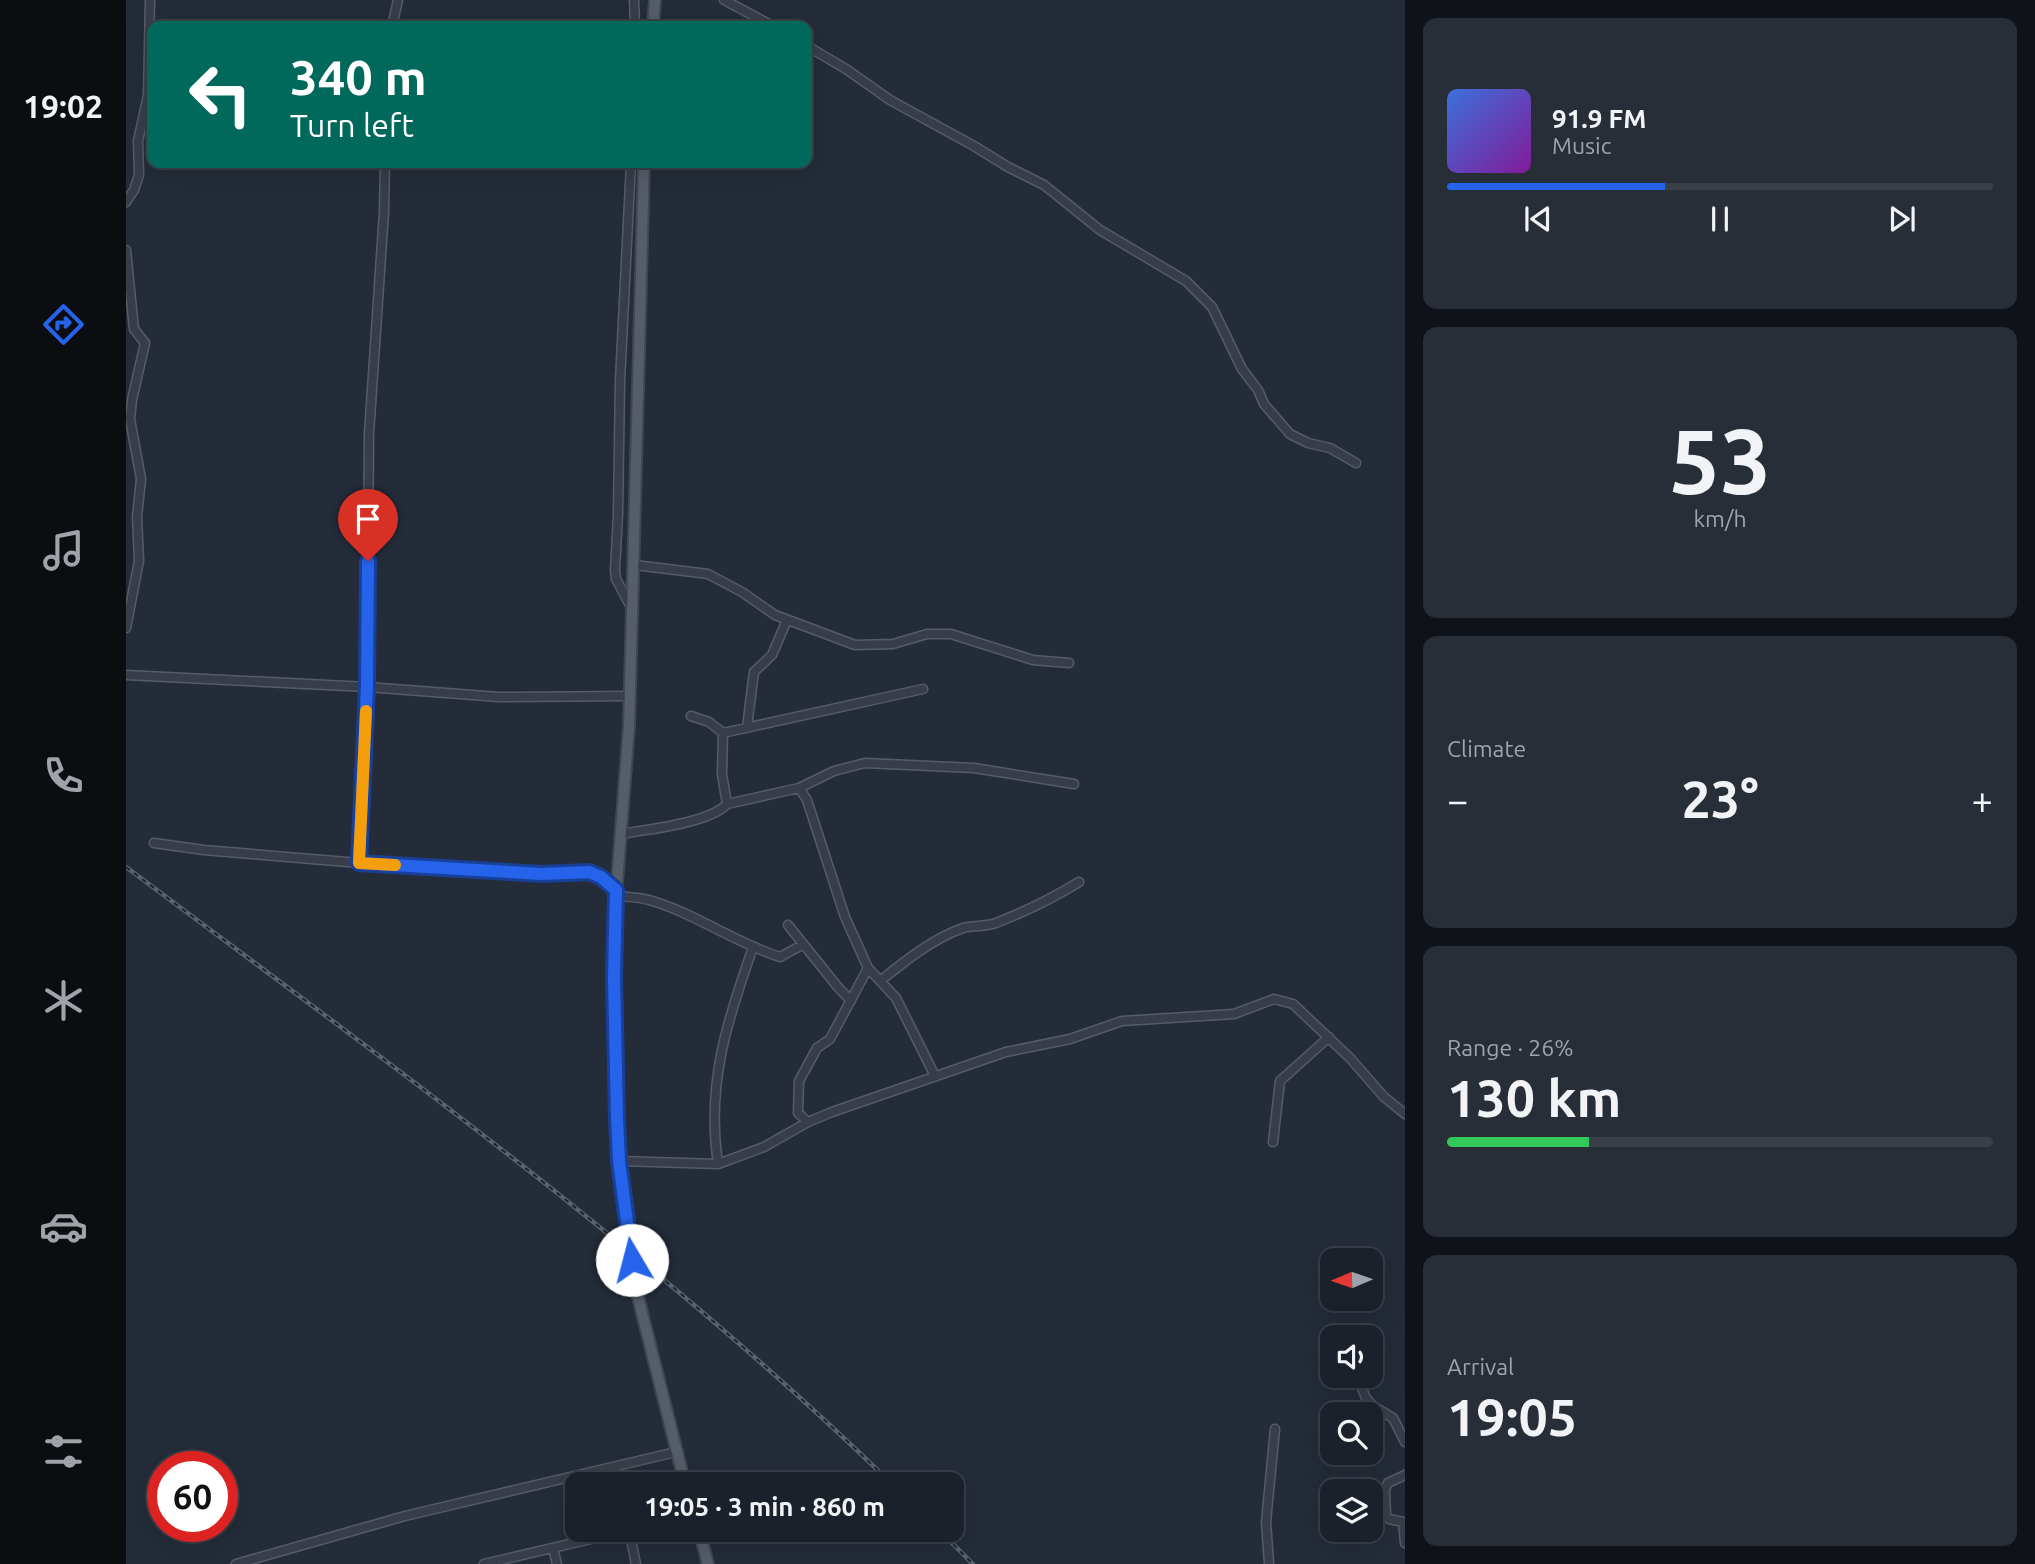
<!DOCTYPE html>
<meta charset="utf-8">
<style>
body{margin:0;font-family:Ubuntu,sans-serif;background:#282e37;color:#f1f3f6;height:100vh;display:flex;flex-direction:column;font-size:26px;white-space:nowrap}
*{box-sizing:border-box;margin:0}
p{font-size:23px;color:#a0a3a9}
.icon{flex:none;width:38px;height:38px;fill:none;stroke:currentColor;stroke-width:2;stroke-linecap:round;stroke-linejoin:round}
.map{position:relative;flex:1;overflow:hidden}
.drawer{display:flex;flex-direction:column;gap:18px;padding:18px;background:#0f1218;width:630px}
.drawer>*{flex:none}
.top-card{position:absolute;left:21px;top:21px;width:665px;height:147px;border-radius:14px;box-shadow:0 7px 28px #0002,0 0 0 2px #393e47;background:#00695c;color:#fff;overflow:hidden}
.needle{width:46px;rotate:268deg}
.buttons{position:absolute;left:1194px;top:1248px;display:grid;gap:14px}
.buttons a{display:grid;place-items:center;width:63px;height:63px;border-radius:14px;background:#1b212b;box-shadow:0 7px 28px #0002,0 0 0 2px #393e47;font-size:35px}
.speed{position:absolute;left:21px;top:1451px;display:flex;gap:14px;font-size:35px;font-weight:700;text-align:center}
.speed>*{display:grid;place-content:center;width:91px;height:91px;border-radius:50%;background:#1b212b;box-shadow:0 7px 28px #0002,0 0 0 2px #393e47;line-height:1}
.speed .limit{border:10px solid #d22;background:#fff;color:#111}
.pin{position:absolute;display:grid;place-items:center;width:60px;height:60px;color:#fff;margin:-72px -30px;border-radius:50% 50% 50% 0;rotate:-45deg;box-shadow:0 0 7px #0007}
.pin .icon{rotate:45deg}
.me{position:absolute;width:77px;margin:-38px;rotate:352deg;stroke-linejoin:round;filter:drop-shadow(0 0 5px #0008)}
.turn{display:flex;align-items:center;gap:24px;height:147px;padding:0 28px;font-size:32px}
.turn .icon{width:91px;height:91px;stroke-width:2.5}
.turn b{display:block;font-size:49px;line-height:60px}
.big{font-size:52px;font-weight:600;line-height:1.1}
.drawer .widget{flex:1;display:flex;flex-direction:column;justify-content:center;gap:10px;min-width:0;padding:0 24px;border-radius:14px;background:#282e37}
.drawer .dial{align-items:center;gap:0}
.dial b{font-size:91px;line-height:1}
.song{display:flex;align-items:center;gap:21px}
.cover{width:84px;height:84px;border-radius:10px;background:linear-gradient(135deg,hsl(220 70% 55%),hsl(290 70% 35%))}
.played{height:7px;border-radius:4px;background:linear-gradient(90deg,#2563eb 40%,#393e47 40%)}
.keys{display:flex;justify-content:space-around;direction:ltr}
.heat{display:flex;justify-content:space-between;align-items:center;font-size:38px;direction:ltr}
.charge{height:10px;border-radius:5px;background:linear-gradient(90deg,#34c759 26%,#393e47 0)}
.trip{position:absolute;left:439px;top:1472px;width:399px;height:70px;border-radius:14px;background:#1b212b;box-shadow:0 7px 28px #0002,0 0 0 2px #393e47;font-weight:600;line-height:70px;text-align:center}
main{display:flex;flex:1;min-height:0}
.tab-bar{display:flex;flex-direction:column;width:126px;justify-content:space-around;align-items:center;background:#0b0d11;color:#a0a3a9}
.tab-bar .icon{width:49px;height:49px}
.tab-bar .selected{color:#2563eb}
.tab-bar b{font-size:32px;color:#f1f3f6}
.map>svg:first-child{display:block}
</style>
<main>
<nav class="tab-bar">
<b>19:02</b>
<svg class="icon selected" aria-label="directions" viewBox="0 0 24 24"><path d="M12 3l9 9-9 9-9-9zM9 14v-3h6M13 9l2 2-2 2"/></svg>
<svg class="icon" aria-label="music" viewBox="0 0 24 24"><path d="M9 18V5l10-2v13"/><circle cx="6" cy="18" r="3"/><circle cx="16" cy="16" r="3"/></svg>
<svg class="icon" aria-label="phone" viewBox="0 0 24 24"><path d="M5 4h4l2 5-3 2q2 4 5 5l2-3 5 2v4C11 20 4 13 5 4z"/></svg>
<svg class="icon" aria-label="climate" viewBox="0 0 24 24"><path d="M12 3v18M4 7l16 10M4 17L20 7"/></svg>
<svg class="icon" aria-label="car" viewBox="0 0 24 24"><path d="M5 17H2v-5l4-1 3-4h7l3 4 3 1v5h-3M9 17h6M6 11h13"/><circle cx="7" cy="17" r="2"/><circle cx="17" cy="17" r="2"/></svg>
<svg class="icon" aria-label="filters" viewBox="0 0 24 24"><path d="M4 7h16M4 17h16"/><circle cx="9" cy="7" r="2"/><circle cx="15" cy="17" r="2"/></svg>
</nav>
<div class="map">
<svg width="1279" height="1564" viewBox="0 0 1279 1564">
<rect width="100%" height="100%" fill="#242c39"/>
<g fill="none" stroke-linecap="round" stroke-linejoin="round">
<g stroke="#565c67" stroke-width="11">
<path id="minor" d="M508,0L509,26
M598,0L647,26
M266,26L272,0
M681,46L720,69L764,100L848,146L882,167L918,185L974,230L1060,281L1086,307L1116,369L1132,390L1138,404L1164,434L1182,443L1204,448L1230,463
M505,163L494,381L492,514L489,570L490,579L505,607
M0,202L8,190L13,175L12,141L22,95L24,0
M0,250L8,329L19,343L6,400L4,419L15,479L11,517L13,561L0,628
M509,565L582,574L616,592L649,615L729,645L767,644L801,634H825L907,660L943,663
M0,675L241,687L373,697L504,696
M565,716L583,722L597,733L797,689
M621,727L628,672L646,655L661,620
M597,733L596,774L601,804
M673,788L681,800L719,917L742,968L770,998L809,1076
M494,834C520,830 584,823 601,804L673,788L708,771L739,763L848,768L948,784
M28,843L78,850L233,863L416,874L462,872L475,877L490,890
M233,863L241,687L243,434L258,212L259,163
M490,896C501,897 513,897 523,900C569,913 609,943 654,957L676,945
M662,925L711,986L725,1001
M754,981C779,961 806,939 837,928C847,925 859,927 870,923C898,912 927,898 953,882
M682,1122L672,1113L673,1081L691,1048L704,1039L742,968
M1147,1142L1154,1081L1203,1037
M493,1161L592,1164L638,1147L682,1122L706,1112L880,1052L944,1039L996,1021L1108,1014L1148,999L1167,1004L1224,1058L1258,1097L1279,1114
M592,1164C580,1085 601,1021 627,947
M1224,1376L1235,1386L1240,1398L1247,1406L1267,1418L1279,1442
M1279,1475L1262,1483L1259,1489L1260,1516L1263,1519L1277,1522L1279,1543
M427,1548L431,1564
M110,1564L279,1516L550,1452
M358,1564L503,1530L510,1564
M1143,1564L1140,1522L1149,1429"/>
</g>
<g stroke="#414752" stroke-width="14">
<path id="major" d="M527,26L529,0
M504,1242L493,1161L488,977L490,896L503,726L518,163
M506,1260L509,1285L559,1484
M573,1530L582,1564"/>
</g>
<use href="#minor" stroke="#373e49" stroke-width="8"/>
<use href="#major" stroke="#555d69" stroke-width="10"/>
<g stroke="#5a6270" stroke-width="4.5">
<path id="rail" d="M0,867C262,1063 531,1255 766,1484
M813,1530L847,1564"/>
</g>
<use href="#rail" stroke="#1d232e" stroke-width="2" stroke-dasharray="5" stroke-linecap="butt"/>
<g stroke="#414752" stroke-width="14" stroke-linecap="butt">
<path id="major-bridge" d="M504,1242L506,1260"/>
</g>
<use href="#major-bridge" stroke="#555d69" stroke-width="10"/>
</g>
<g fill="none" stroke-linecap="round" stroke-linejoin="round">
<g stroke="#184099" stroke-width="18">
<path id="route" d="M242,561L241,687L233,863L416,874L463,872L475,877L490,890L488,977L491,1118L493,1161L506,1260"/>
</g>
<use href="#route" stroke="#2563eb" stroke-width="12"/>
<path stroke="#f59e0b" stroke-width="12" d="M240,711L233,863L269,865"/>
</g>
</svg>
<div class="buttons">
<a><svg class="needle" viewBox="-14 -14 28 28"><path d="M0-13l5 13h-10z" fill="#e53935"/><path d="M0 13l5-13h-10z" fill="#a0a3a9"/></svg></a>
<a><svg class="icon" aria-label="sound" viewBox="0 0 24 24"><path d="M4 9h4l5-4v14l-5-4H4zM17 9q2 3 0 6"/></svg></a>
<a><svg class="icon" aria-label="search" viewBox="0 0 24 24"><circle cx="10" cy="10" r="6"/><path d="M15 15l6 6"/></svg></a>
<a><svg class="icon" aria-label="layers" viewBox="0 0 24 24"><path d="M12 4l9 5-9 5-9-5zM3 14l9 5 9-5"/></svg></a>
</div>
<div class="speed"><div class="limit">60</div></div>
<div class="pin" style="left:242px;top:561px;background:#d93025"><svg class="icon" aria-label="arrive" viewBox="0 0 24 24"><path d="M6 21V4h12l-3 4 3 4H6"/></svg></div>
<svg class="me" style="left:506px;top:1260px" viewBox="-20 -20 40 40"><circle r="19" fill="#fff"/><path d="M0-13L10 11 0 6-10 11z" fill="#2563eb"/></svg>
<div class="trip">19:05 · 3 min · 860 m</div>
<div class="top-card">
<div class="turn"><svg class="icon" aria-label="left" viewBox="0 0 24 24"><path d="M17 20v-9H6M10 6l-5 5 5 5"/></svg><div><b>340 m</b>Turn left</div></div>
</div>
</div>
<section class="drawer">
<div class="widget">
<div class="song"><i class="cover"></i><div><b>91.9 FM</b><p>Music</p></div></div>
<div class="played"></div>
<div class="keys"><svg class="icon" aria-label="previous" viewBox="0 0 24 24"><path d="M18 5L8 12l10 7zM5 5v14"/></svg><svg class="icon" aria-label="pause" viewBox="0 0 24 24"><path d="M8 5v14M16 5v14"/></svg><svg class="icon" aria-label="next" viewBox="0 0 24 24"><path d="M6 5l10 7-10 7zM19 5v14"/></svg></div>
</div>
<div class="widget dial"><b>53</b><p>km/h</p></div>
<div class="widget"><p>Climate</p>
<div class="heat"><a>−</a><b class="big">23°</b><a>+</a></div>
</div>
<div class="widget"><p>Range · 26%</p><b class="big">130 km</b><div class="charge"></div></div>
<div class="widget"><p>Arrival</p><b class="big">19:05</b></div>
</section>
</main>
